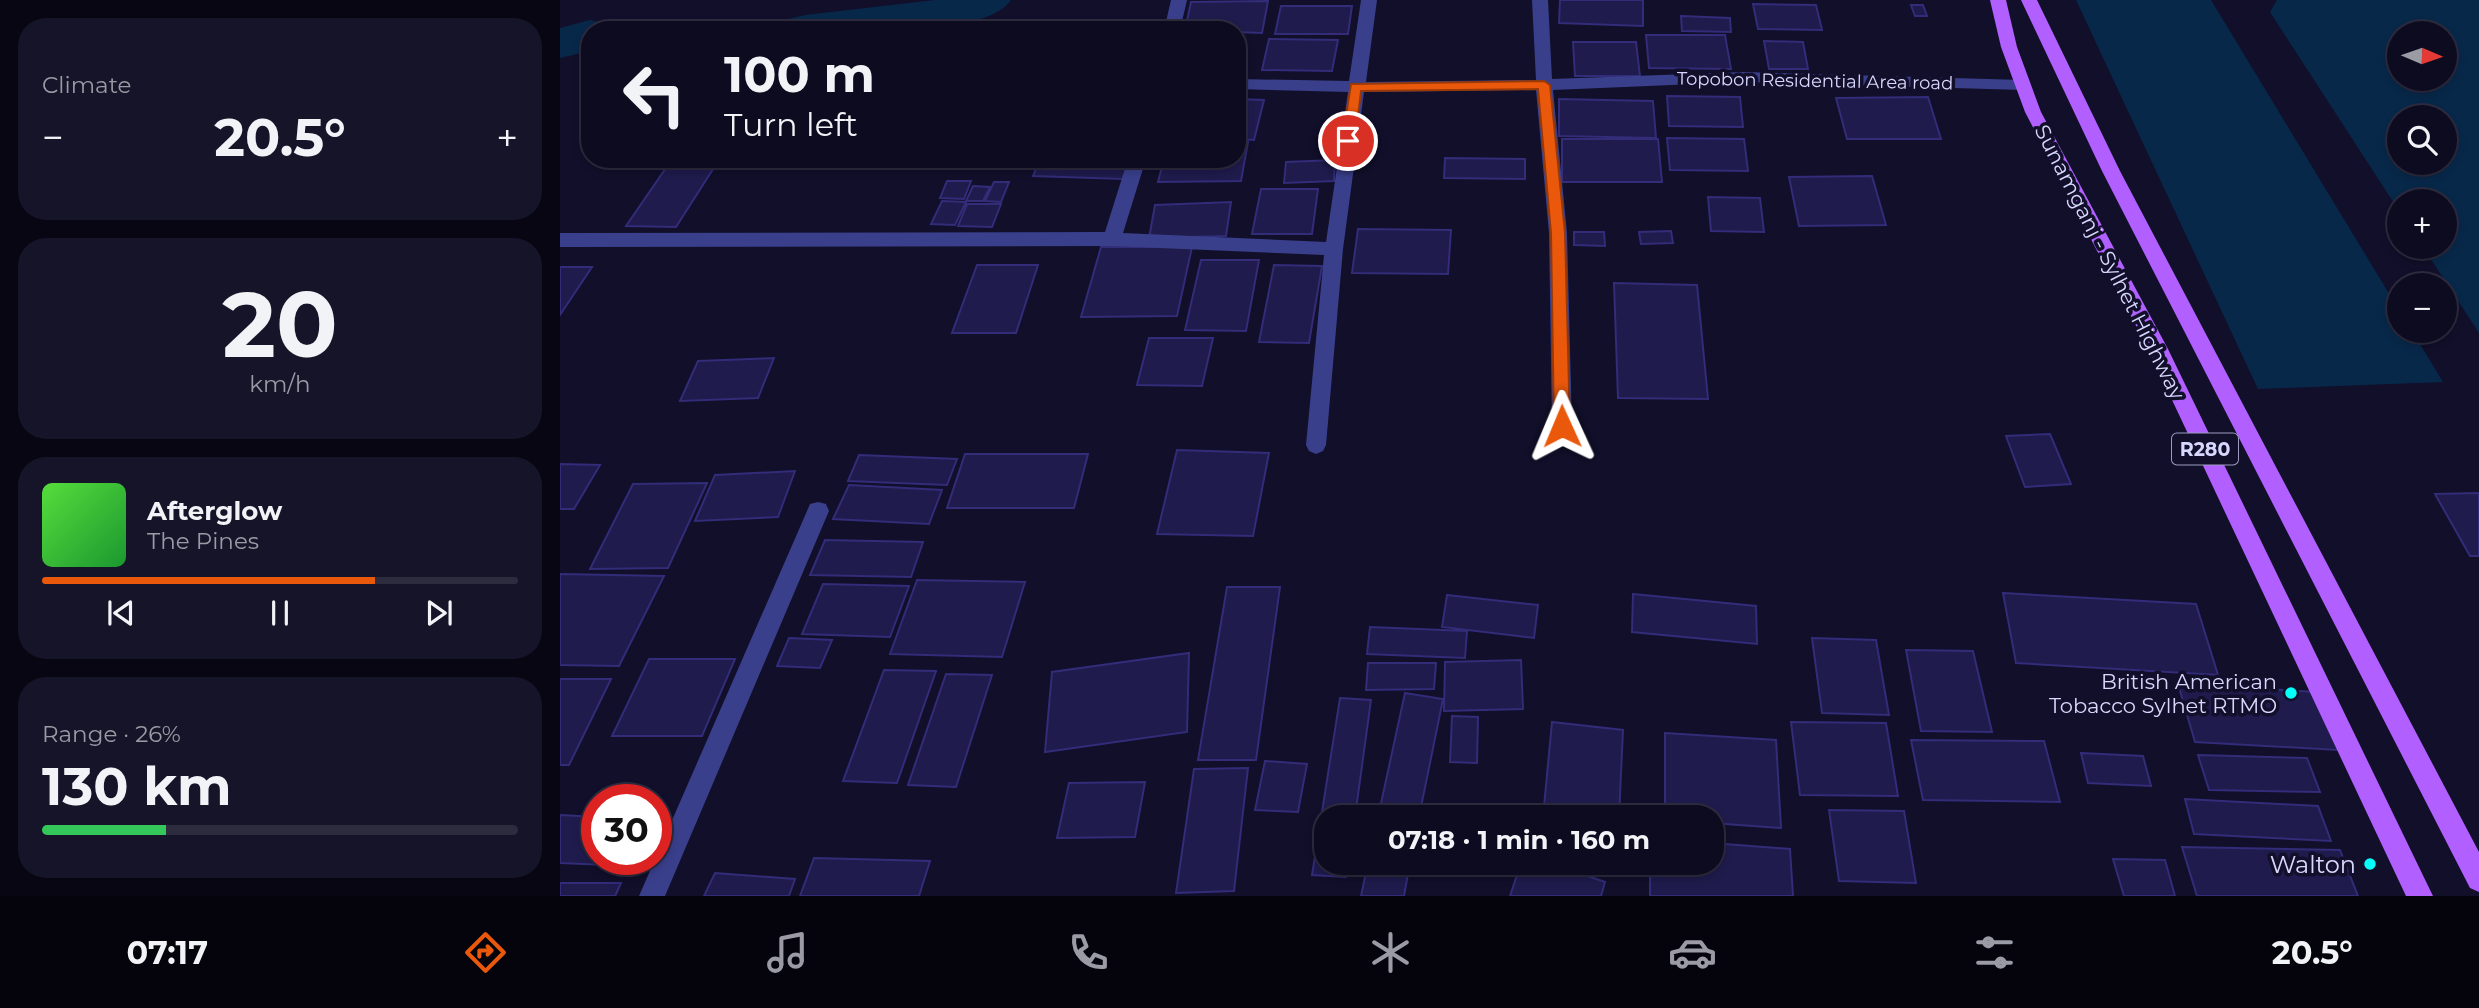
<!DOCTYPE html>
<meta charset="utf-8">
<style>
body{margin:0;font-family:Montserrat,sans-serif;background:#161429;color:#f1f3f6;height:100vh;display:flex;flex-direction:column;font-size:26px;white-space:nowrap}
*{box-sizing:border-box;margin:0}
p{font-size:23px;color:#9a9ba5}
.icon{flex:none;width:38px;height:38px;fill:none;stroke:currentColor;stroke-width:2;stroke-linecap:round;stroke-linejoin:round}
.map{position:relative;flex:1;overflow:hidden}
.drawer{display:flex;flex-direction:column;gap:18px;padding:18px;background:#070612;width:560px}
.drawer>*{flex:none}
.hud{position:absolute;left:21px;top:21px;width:665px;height:147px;border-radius:28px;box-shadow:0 4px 10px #0003,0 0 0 2px #2d2b3e;background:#0d0b20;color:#f1f3f6;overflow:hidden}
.needle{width:46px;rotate:92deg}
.buttons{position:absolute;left:1827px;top:21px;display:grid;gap:14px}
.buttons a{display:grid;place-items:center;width:70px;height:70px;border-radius:50%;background:#0d0b20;box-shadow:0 4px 10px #0003,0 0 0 2px #2d2b3e;font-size:35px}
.speed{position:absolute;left:21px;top:784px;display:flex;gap:14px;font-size:35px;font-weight:700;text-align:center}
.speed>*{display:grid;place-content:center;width:91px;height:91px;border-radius:50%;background:#0d0b20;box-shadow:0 4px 10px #0003,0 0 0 2px #2d2b3e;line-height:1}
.speed .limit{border:10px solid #d22;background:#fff;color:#111}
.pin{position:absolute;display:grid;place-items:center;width:60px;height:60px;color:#fff;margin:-30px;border:4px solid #fff;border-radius:50%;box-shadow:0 2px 7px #0007}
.me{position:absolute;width:77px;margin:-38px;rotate:359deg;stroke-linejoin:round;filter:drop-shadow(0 0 5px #0008)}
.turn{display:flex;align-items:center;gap:24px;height:147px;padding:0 28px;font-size:32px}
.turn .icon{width:91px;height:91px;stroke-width:2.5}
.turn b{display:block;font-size:49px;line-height:60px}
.big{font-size:52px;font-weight:700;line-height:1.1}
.drawer .tile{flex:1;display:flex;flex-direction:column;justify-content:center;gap:10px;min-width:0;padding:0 24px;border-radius:28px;background:#161429}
.drawer .dial{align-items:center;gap:0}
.dial b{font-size:91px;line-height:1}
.song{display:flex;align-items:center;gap:21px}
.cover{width:84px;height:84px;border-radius:10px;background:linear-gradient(135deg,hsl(110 70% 55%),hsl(130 70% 35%))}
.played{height:7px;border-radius:4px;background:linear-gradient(90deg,#ea580c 70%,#2d2b3e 70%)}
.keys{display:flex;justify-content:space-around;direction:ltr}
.heat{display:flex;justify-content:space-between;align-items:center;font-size:38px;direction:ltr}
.charge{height:10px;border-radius:5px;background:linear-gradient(90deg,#34c759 26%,#2d2b3e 0)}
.trip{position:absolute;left:754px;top:805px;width:410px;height:70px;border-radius:28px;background:#0d0b20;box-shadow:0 4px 10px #0003,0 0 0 2px #2d2b3e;font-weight:700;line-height:70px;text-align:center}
.dock{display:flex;height:112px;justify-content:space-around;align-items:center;background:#05040d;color:#9a9ba5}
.dock .icon{width:49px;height:49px}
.dock .active{color:#ea580c}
.dock b{font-size:32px;color:#f1f3f6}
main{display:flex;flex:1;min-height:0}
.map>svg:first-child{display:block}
</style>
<main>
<section class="drawer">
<div class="tile"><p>Climate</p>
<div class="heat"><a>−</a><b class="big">20.5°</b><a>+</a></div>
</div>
<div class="tile dial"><b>20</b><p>km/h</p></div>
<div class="tile">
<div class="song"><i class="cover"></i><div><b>Afterglow</b><p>The Pines</p></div></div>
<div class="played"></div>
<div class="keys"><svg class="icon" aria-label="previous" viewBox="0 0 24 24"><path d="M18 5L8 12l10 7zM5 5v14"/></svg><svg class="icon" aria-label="pause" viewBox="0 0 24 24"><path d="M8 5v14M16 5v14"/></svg><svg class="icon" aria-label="next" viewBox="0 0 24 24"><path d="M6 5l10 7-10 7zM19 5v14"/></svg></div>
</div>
<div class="tile"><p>Range · 26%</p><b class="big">130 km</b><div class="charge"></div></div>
</section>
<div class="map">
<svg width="1919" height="896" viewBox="0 0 1919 896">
<rect width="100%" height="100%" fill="#110f2a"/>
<path fill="#08284a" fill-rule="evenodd" d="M1516,0H1651L1839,310V331H1852L1883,382L1698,389Z
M1717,0H1919V333L1863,247H1885V201H1839V211L1710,12ZM1839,33H1885V79H1839ZM1839,117H1885V163H1839Z"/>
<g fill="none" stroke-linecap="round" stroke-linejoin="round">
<path fill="#08284a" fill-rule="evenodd" d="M375,0H451C423,41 270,30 221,30L228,19L245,15Z
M30,20L47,24L51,30H30V51L0,58V28Z"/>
</g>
<path fill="#1f1b4c" stroke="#322c79" stroke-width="2" d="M1000,0H1083V26L999,23Z
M708,1L702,33L625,30L631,2Z
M1193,4L1256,5L1262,30L1198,29Z
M1351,5H1363L1367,16H1355Z
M721,6H792L788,34H715Z
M1121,16L1170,18L1171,32L1122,31Z
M1086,35H1165L1171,69L1089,68Z
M709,39L778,40L772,71L702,70Z
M1204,41L1243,42L1248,69H1209Z
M1013,42H1076L1080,76H1015Z
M1107,96L1180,97L1183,127L1109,126Z
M1368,97L1381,139H1287L1276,98Z
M677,99L704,100L694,140L677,139Z
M999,99L1093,101L1096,138L999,136Z
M1107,138L1184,139L1188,171L1110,170Z
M1002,139H1098L1102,182H1002Z
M677,142H688L681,181L598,182L604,159H677Z
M885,158L965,159V179L884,178Z
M321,159H359L356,167L317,169Z
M480,159H570L563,179L473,176Z
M775,160L774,181L724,183L726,162Z
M108,165L155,166L116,227L66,226Z
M1312,176L1326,225L1239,226L1229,177Z
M387,181H411L404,199L380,198Z
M434,182H449L441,202L425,201Z
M413,186L430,187L423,201H406Z
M701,189H758L752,234H692Z
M1148,197L1200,198L1204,232L1151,231Z
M382,201L406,202L395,225L371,224Z
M671,202L666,236L589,238L595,205Z
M407,204H441L432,227L398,226Z
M798,229L891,230L888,274L792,273Z
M1111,231L1113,243L1081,244L1079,232Z
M1014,232H1044L1045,246L1014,245Z
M541,247H632L617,316L521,317Z
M641,260H699L686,331L625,330Z
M417,265H478L456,333H392Z
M714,265L762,266L749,343L699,342Z
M0,267H32L0,315Z
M1054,283L1137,285L1148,399L1058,398Z
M589,338H653L642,386L577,385Z
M214,358L198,398L120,401L138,361Z
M1490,434L1511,484L1465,487L1446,436Z
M617,450L709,453L693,536L597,534Z
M405,454H528L514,508H387Z
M299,455L397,459L387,485L288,481Z
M0,464L40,465L14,509H0Z
M235,471L218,517L135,521L155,475Z
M147,483L108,568L30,569L73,484Z
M289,485L382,490L369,524L273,519Z
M1919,493V556H1910L1875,494Z
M265,540L363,542L351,577L250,575Z
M0,574L104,576L59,666L0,665Z
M357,580L465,582L442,657L330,654Z
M263,584L349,586L330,637L242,634Z
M667,587H720L696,760H638Z
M1443,593L1636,604L1658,675L1456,663Z
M1073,594L1196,606L1197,644L1072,632Z
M887,595L978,605L974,638L882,627Z
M810,627L907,631L905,658L807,654Z
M229,638L272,640L260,668L217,666Z
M1252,638L1316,640L1329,715L1262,713Z
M1346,650L1413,651L1432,732L1361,731Z
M629,653L627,732L485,752L492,672Z
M89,659H175L142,736H52Z
M961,660L963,709L884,711L885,662Z
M808,663H876L874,689L806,690Z
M324,670L376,671L337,783L283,781Z
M386,674L432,675L396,787L348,785Z
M0,679H51L9,765H0Z
M1618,684L1757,692L1778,750L1635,742Z
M845,693L883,699L859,817H818Z
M780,698L811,700L795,817H766V863H788L786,877L752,875Z
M892,716L918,717L917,763L890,762Z
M992,722L1063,730L1059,817H983Z
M1231,722L1326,723L1338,796L1240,795Z
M1105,733L1216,740L1221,828L1152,823V817H1105Z
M1351,740L1484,741L1500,802L1363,800Z
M1521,753L1583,756L1591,786L1528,783Z
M1638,755L1747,758L1760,792L1649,790Z
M705,761L747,764L738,812L695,810Z
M688,768L674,891L616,893L634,769Z
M585,782L575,837L497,838L509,783Z
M1625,799L1758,806L1771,841L1634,834Z
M1269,810L1344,811L1356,883L1279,881Z
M0,815L37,817V859H73L70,866L0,863Z
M1152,843L1230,849L1233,896H1090V863H1152Z
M1622,847L1780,850L1798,896H1637Z
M254,858L370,861L359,896H240Z
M1553,859L1605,860L1615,896H1564Z
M808,863H850L844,896H801Z
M961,863H990L1045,882L1041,896H950Z
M155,873L235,879L229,896H144Z
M0,883H61L55,896H0Z"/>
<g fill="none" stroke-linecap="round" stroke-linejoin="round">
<path fill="#393f8b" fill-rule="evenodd" d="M611,0H627L620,30H604Z
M801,0H817L806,82L976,80L972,0H988L992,79L1183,72L1463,80L1471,85L1463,90L1183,82L993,90L1007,233L1012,426L1009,432L1002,435L995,432L992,426L989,233L976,90L804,92L783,249L766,445L763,451L756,454L749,451L746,445L764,255L552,246L0,247V233L545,232L568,159H586L563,233L766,242L788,92L677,89V79L789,81Z
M258,502L266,504L269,511L105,896H79L247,511L250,504Z"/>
<path fill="#b15fff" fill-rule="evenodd" d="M1430,0H1446L1457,47L1481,112L1608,349L1873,896H1846L1588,349L1465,112L1441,47Z
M1461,0H1477L1560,171L1919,852V892L1910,888L1542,171Z"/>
</g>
<path fill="#ea580c" stroke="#983908" stroke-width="2" d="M984,81L990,85L1005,233L1010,426L1002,432L994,426L991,233L978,89L801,91L795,141L788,145L782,141L791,84Z"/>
<g fill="#04fffb" stroke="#110f2a" stroke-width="2.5">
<circle cx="1731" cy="693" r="7"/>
<circle cx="1810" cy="864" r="7"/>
</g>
<g text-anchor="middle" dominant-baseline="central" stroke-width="7" stroke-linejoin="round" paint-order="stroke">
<g font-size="18" fill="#d8d8ff" stroke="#110f2a">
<text transform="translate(1255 81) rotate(1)">Topobon Residential Area road</text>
</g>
<rect fill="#110f2a" stroke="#9c9cbf" stroke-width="2" x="1612" y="433.5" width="66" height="31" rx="5"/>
<g font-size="19" font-weight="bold" fill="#d8d8ff">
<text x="1645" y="449">R280</text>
</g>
<g font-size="21" fill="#d8d8ff" stroke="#110f2a">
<text transform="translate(1550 262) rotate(63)">Sunamganj - Sylhet Highway</text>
</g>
<g font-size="21" fill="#d8d8ff" stroke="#110f2a" text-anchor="end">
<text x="1717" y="681">British American<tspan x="1717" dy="24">Tobacco Sylhet RTMO</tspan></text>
</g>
<g font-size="24" fill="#d8d8ff" stroke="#110f2a" text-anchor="end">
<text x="1796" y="864">Walton</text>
</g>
</g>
</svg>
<div class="buttons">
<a><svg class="needle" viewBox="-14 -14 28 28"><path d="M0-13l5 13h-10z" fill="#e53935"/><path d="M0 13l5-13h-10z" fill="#9a9ba5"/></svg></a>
<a><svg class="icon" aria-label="search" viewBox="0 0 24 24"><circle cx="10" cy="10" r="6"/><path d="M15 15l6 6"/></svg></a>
<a>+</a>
<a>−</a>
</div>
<div class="speed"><div class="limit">30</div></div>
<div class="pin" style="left:788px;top:141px;background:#d93025"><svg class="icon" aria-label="arrive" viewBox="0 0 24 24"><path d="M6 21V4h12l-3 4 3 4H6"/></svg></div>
<svg class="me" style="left:1002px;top:426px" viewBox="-20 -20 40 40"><path d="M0-17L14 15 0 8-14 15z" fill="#ea580c" stroke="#fff" stroke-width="4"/></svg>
<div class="trip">07:18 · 1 min · 160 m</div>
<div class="hud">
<div class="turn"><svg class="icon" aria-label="left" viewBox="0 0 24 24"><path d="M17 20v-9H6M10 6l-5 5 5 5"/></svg><div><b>100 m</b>Turn left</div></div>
</div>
</div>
</main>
<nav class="dock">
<b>07:17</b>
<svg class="icon active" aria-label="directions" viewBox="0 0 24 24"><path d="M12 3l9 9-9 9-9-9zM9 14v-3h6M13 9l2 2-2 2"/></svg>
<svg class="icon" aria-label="music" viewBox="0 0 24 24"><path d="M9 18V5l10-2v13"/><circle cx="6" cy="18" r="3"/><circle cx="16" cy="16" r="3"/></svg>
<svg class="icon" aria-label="phone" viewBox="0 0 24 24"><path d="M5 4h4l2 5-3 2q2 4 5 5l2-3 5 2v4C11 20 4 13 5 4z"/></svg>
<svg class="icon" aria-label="climate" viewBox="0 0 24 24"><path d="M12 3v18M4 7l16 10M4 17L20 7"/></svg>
<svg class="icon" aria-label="car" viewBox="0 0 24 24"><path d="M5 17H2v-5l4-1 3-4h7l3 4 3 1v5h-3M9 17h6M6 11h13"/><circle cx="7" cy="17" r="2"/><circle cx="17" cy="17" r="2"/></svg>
<svg class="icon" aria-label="filters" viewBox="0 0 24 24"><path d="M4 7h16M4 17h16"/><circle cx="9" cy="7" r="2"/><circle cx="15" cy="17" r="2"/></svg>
<b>20.5°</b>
</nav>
